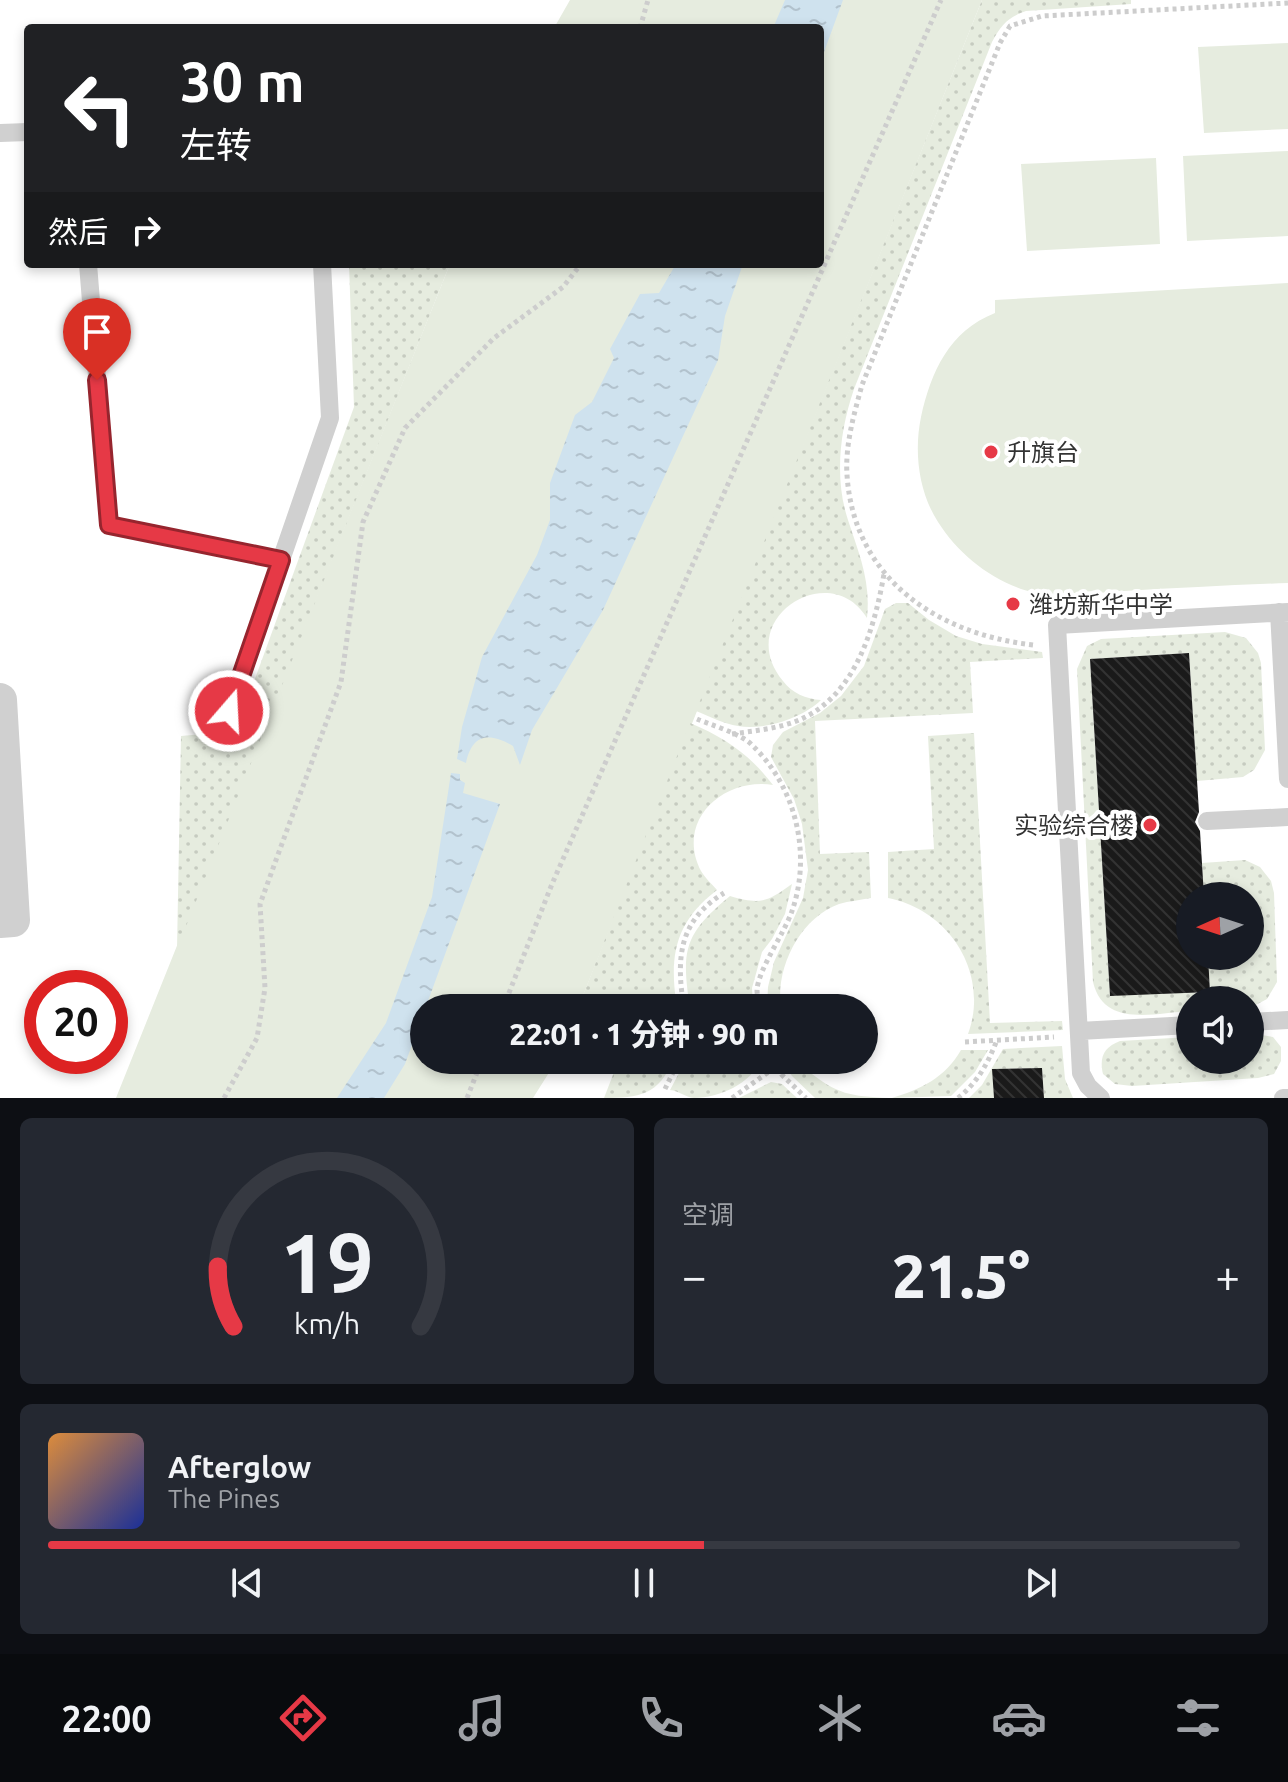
<!DOCTYPE html>
<html lang="zh">
<meta charset="utf-8">
<style>
body{margin:0;font-family:Ubuntu,"Noto Sans SC",sans-serif;background:#242831;color:#f1f3f6;height:100vh;display:flex;flex-direction:column;font-size:30px;white-space:nowrap}
*{box-sizing:border-box;margin:0}
p{font-size:26px;color:#9ea1a6}
.icon{flex:none;width:44px;height:44px;fill:none;stroke:currentColor;stroke-width:2;stroke-linecap:round;stroke-linejoin:round}
.map{position:relative;height:1098px;overflow:hidden}
.panel{display:flex;flex-direction:column;gap:20px;padding:20px;background:#0d0f14;flex:1}
.panel>*{flex:none}
.top-card{position:absolute;left:24px;top:24px;width:800px;height:244px;border-radius:8px;box-shadow:0 4px 12px #0003;background:#202124;color:#fff;overflow:hidden}
.needle{width:52px;rotate:267deg}
.tools{position:absolute;left:1176px;top:882px;display:grid;gap:16px}
.tools a{display:grid;place-items:center;width:88px;height:88px;border-radius:50%;background:#171b24;box-shadow:0 4px 12px #0003;font-size:40px}
.speed{position:absolute;left:24px;top:970px;display:flex;gap:16px;font-size:40px;font-weight:700;text-align:center}
.speed>*{display:grid;place-content:center;width:104px;height:104px;border-radius:50%;background:#171b24;box-shadow:0 4px 12px #0003;line-height:1}
.speed .limit{border:12px solid #d22;background:#fff;color:#111}
.pin{position:absolute;display:grid;place-items:center;width:68px;height:68px;color:#fff;margin:-82px -34px;border-radius:50% 50% 50% 0;rotate:-45deg;box-shadow:0 0 8px #0007}
.pin .icon{rotate:45deg}
.me{position:absolute;width:88px;margin:-44px;rotate:19deg;stroke-linejoin:round;filter:drop-shadow(0 0 6px #0008)}
.turn{display:flex;align-items:center;gap:28px;height:168px;padding:0 24px;font-size:36px}
.turn .icon{width:104px;height:104px;stroke-width:2.5}
.turn b{display:block;font-size:56px;line-height:68px}
.then{display:flex;align-items:center;height:76px;padding:0 24px;background:#0003;gap:16px;font-size:30px}
.big{font-size:60px;font-weight:800;line-height:1.1}
.panel .tile{flex:1;display:flex;flex-direction:column;justify-content:center;gap:12px;min-width:0;padding:0 28px;border-radius:12px;background:#242831}
.panel .dial{align-items:center;gap:0}
.dial svg{height:208px;overflow:visible;fill:none;stroke:#363941;stroke-width:7;stroke-linecap:round;text-anchor:middle}
.dial text{fill:#f1f3f6;stroke:none}
.song{display:flex;align-items:center;gap:24px}
.cover{width:96px;height:96px;border-radius:12px;background:linear-gradient(135deg,hsl(30 70% 55%),hsl(230 70% 35%))}
.played{height:8px;border-radius:4px;background:linear-gradient(90deg,#e63946 55%,#363941 55%)}
.keys{display:flex;justify-content:space-around;direction:ltr}
.heat{display:flex;justify-content:space-between;align-items:center;font-size:44px;direction:ltr}
.panel .tiles{flex:1;display:grid;gap:20px;grid-template-columns:1fr 1fr}
.tile:last-child{grid-column:span 2}
.trip{position:absolute;left:410px;top:994px;width:468px;height:80px;border-radius:40px;background:#171b24;box-shadow:0 4px 12px #0003;font-weight:800;line-height:80px;text-align:center}
.menu{display:flex;height:128px;justify-content:space-around;align-items:center;background:#090b0e;color:#9ea1a6}
.menu .icon{width:56px;height:56px}
.menu .selected{color:#e63946}
.menu b{font-size:36px;color:#f1f3f6}
.map>svg:first-child{display:block}
</style>
<div class="map">
<svg width="1288" height="1098" viewBox="0 0 1288 1098">
<defs>
<pattern id="garden-dots" width="8" height="8" patternUnits="userSpaceOnUse" patternTransform="scale(2)"><rect width="8" height="8" fill="#e6ecdf"/><path d="M2 2h.1M6 6h.1" fill="none" stroke="#c6cbc0" stroke-width="1.8" stroke-linecap="round"/></pattern>
<pattern id="water-ripples" width="26" height="14" patternUnits="userSpaceOnUse" patternTransform="scale(2)"><rect width="26" height="14" fill="#cfe2ee"/><path d="M2 4q2-2 4 0t4 0M15 11q2-2 4 0t4 0" fill="none" stroke="#b2c2cd"/></pattern>
<pattern id="building-back-hatch" width="6" height="6" patternUnits="userSpaceOnUse" patternTransform="scale(2)"><rect width="6" height="6" fill="#1a1a1a"/><path d="M-1 5l2 2M0 0l6 6M5-1l2 2" fill="none" stroke="#333"/></pattern>
</defs>
<rect width="100%" height="100%" fill="#fff"/>
<path fill="#e6ecdf" d="M570,0H982L578,1008H424V1060H557L533,1098H116L450,264H820V28H554Z
M1288,43V129L1204,133L1198,47Z
M1288,151V236L1187,241L1183,156Z
M1156,158L1160,244L1027,251L1021,164Z
M1288,283V583C1233,585 1179,588 1124,591C1092,593 1053,600 1021,589C986,576 958,553 938,522C918,491 914,451 921,417C931,372 949,331 995,313V300Z"/>
<path fill="url(#garden-dots)" d="M982,0H1131V4L1026,11C1008,17 1001,25 992,42L854,389C840,430 834,478 848,520C859,554 871,581 867,618C830,557 732,619 783,681C792,693 806,699 821,700C803,718 763,731 738,726C724,724 709,716 696,711Z
M349,264H450L177,949L181,736L236,731L354,407Z
M896,603H908L929,620L956,636L982,644L1042,652L1043,658L970,662L973,713L815,721L820,854L869,852L871,898C861,900 849,901 839,904C800,918 775,968 781,1008H767L768,987L774,962L803,898L808,870L802,824L794,799L771,757L773,745L783,732L820,713L841,696L864,666L885,609Z
M1225,632L1246,638L1258,653L1261,663L1265,750L1254,770L1243,777L1197,781L1189,653L1090,659L1110,995L1210,992L1208,956H1250V896H1204L1202,863L1245,860L1260,867L1271,881L1274,893L1277,982L1267,999L1250,1008V1000H1190V1011C1154,1013 1104,1028 1093,982L1077,669L1087,646L1101,639Z
M690,723C726,738 750,755 773,785C723,777 675,821 701,871C705,878 712,884 717,890C674,923 669,957 677,1008H578Z
M974,733L990,1023L1062,1021L1063,1030L968,1034C990,974 950,910 888,898V852L934,849L928,736Z
M792,884L785,914L772,939L762,952L752,988L753,1008H690C681,950 684,934 730,896C761,905 767,902 792,884Z
M1250,1033L1273,1037L1281,1047V1061L1274,1074L1258,1078L1132,1086L1115,1084L1103,1074C1099,1057 1104,1047 1120,1041L1190,1037V1060H1250Z
M1062,1046L1065,1079L1073,1098H1044L1042,1068L993,1069L994,1098H969L982,1085L1003,1049Z
M961,1050H988L975,1072L951,1096L892,1098C921,1089 945,1078 961,1050Z
M557,1060H673C659,1095 639,1098 604,1098L616,1067L555,1065Z
M686,1060H761C751,1083 720,1098 694,1098C685,1097 679,1091 670,1090Z
M781,1060H807L815,1068L807,1070C838,1095 850,1096 889,1098H815L792,1076Z
M771,1082L782,1084L797,1098H739Z"/>
<path fill="url(#water-ripples)" d="M785,0H843L820,63V28H773Z
M676,264H743L725,316L718,360L603,610L532,730L520,765L513,746C489,732 472,734 466,763L457,759L462,727L482,657L537,555L550,520V483L575,415L592,402L614,358L610,349L640,294L659,293Z
M451,773L460,774V780L465,783L463,793L500,804L405,1064L384,1098H337L386,1023L432,897Z"/>
<path fill="url(#building-back-hatch)" d="M1189,653L1199,812L1195,822L1200,831L1204,896H1190V956H1208L1210,992L1110,996L1090,659Z
M1042,1068L1044,1098H994L992,1069Z"/>
<g fill="none" stroke-linecap="round" stroke-linejoin="round">
<path stroke="#cdcdcd" stroke-width="5" stroke-dasharray="4 4" stroke-linecap="butt" d="M640,28L648,0
M1033,645C937,634 854,579 847,475C845,445 854,414 862,385L1000,43L1010,26L1042,16L1288,3
M697,719C711,725 742,734 752,745C796,787 812,854 792,911C785,932 758,970 757,990C757,995 759,1002 759,1008
M732,734C753,731 774,729 794,722C854,700 874,631 884,574
M503,1008L552,884L941,0
M684,1008C676,959 678,921 724,893
M965,1042L1054,1037
M774,1060L782,1075L806,1098
M665,1089L679,1060
M224,1098L257,1038L265,988L260,904L341,682L363,522L405,428L494,338L563,287L581,264
M467,1098L482,1060
M732,1098L777,1066
M958,1098C978,1082 988,1063 997,1040"/>
<path stroke="#d0d0d0" stroke-width="18" d="M0,133L28,132
M88,264L109,525L281,560
M1279,612L1288,779
M229,711L330,418L322,264
M1207,821L1288,817
M1250,1022L1288,1020
M1079,1031L1190,1025
M1101,1098L1088,1086L1081,1073L1057,625L1288,612
M1283,1098H1288"/>
<path stroke="#d0d0d0" stroke-width="34" d="M0,700L13,920L0,921"/>
</g>
<g fill="none" stroke-linecap="round" stroke-linejoin="round">
<g stroke="#96252e" stroke-width="20">
<path id="route" d="M97,380L109,525L281,560L229,711"/>
</g>
<use href="#route" stroke="#e63946" stroke-width="14"/>
</g>
<g fill="#e63946" stroke="#fff" stroke-width="3">
<circle cx="991" cy="452" r="8"/>
<circle cx="1013" cy="604" r="8"/>
<circle cx="1150" cy="825" r="8"/>
</g>
<g text-anchor="middle" dominant-baseline="central" stroke-width="8" stroke-linejoin="round" paint-order="stroke">
<g font-size="24" fill="#333" stroke="#fff" text-anchor="start">
<text x="1007" y="452">升旗台</text>
<text x="1029" y="604">潍坊新华中学</text>
<text x="1134" y="825" text-anchor="end">实验综合楼</text>
</g>
</g>
</svg>
<div class="tools">
<a><svg class="needle" viewBox="-14 -14 28 28"><path d="M0-13l5 13h-10z" fill="#e53935"/><path d="M0 13l5-13h-10z" fill="#9ea1a6"/></svg></a>
<a><svg class="icon" aria-label="sound" viewBox="0 0 24 24"><path d="M4 9h4l5-4v14l-5-4H4zM17 9q2 3 0 6"/></svg></a>
</div>
<div class="speed"><div class="limit">20</div></div>
<div class="pin" style="left:97px;top:380px;background:#d93025"><svg class="icon" aria-label="arrive" viewBox="0 0 24 24"><path d="M6 21V4h12l-3 4 3 4H6"/></svg></div>
<svg class="me" style="left:229px;top:711px" viewBox="-20 -20 40 40"><circle r="17" fill="#e63946" stroke="#fff" stroke-width="3"/><path d="M0-11L8 9 0 5-8 9z" fill="#fff"/></svg>
<div class="trip">22:01 · 1 分钟 · 90 m</div>
<div class="top-card">
<div class="turn"><svg class="icon" aria-label="left" viewBox="0 0 24 24"><path d="M17 20v-9H6M10 6l-5 5 5 5"/></svg><div><b>30 m</b>左转</div></div>
<div class="then">然后<svg class="icon" aria-label="right" viewBox="0 0 24 24"><path d="M7 20v-9h11M14 6l5 5-5 5"/></svg></div>
</div>
</div>
<section class="panel">
<div class="tiles">
<div class="tile dial"><svg viewBox="0 0 100 80">
<path d="M14 69A42 42 0 1 1 86 69"/>
<path d="M14 69A42 42 0 0 1 8 46" stroke="#e63946"/>
<text x="50" y="56" font-size="32" font-weight="700">19</text>
<text x="50" y="72" font-size="11">km/h</text>
</svg></div>
<div class="tile"><p>空调</p>
<div class="heat"><a>−</a><b class="big">21.5°</b><a>+</a></div>
</div>
<div class="tile">
<div class="song"><i class="cover"></i><div><b>Afterglow</b><p>The Pines</p></div></div>
<div class="played"></div>
<div class="keys"><svg class="icon" aria-label="previous" viewBox="0 0 24 24"><path d="M18 5L8 12l10 7zM5 5v14"/></svg><svg class="icon" aria-label="pause" viewBox="0 0 24 24"><path d="M8 5v14M16 5v14"/></svg><svg class="icon" aria-label="next" viewBox="0 0 24 24"><path d="M6 5l10 7-10 7zM19 5v14"/></svg></div>
</div>
</div>
</section>
<nav class="menu">
<b>22:00</b>
<svg class="icon selected" aria-label="directions" viewBox="0 0 24 24"><path d="M12 3l9 9-9 9-9-9zM9 14v-3h6M13 9l2 2-2 2"/></svg>
<svg class="icon" aria-label="music" viewBox="0 0 24 24"><path d="M9 18V5l10-2v13"/><circle cx="6" cy="18" r="3"/><circle cx="16" cy="16" r="3"/></svg>
<svg class="icon" aria-label="phone" viewBox="0 0 24 24"><path d="M5 4h4l2 5-3 2q2 4 5 5l2-3 5 2v4C11 20 4 13 5 4z"/></svg>
<svg class="icon" aria-label="climate" viewBox="0 0 24 24"><path d="M12 3v18M4 7l16 10M4 17L20 7"/></svg>
<svg class="icon" aria-label="car" viewBox="0 0 24 24"><path d="M5 17H2v-5l4-1 3-4h7l3 4 3 1v5h-3M9 17h6M6 11h13"/><circle cx="7" cy="17" r="2"/><circle cx="17" cy="17" r="2"/></svg>
<svg class="icon" aria-label="filters" viewBox="0 0 24 24"><path d="M4 7h16M4 17h16"/><circle cx="9" cy="7" r="2"/><circle cx="15" cy="17" r="2"/></svg>
</nav>
